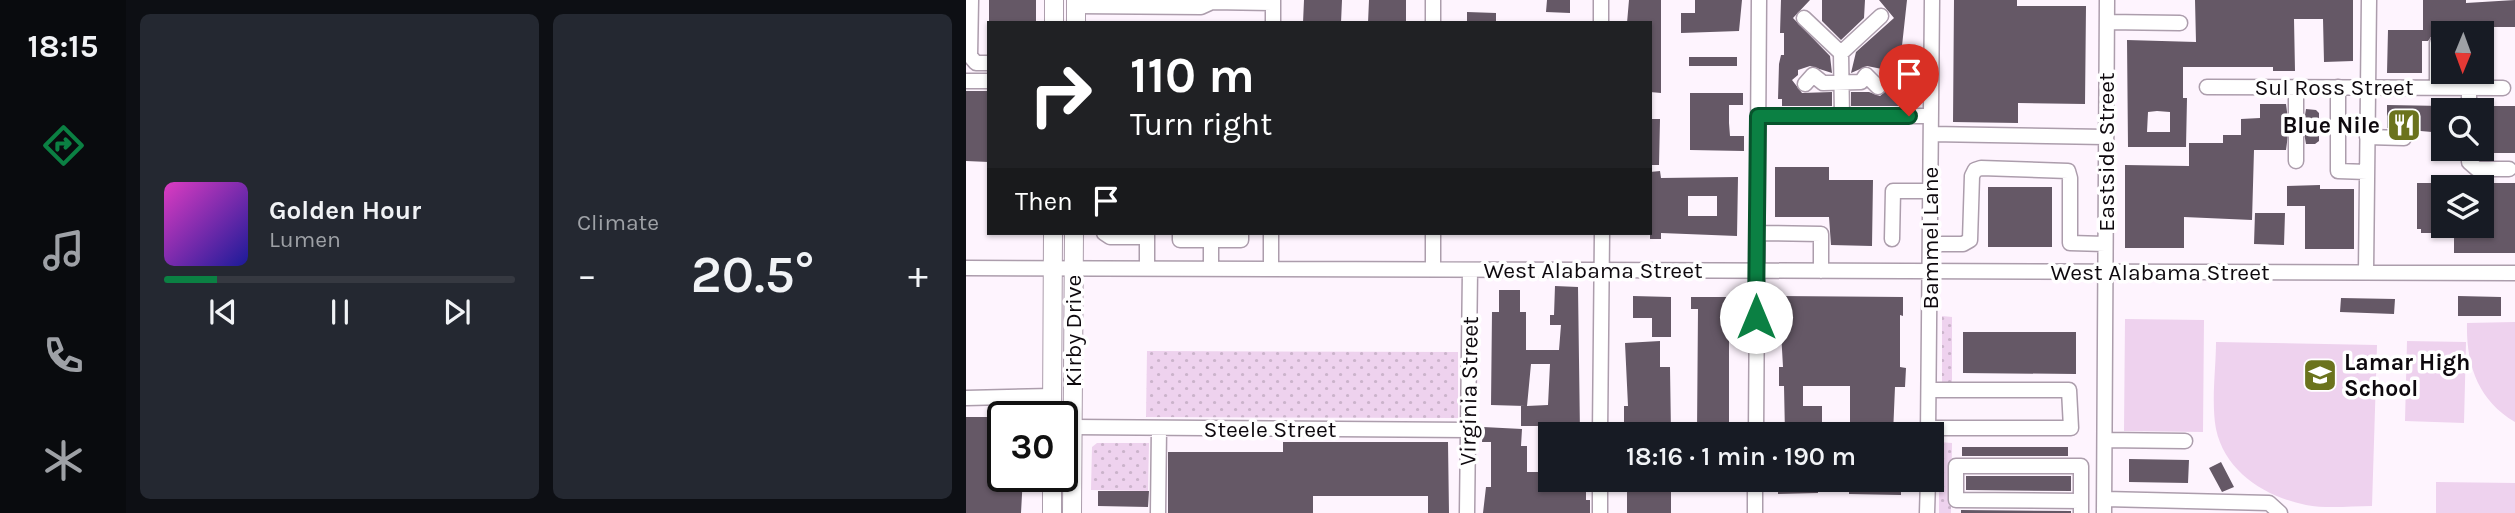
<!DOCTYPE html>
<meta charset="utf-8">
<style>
body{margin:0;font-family:Karla,sans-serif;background:#242831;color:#f1f3f6;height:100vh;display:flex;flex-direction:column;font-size:26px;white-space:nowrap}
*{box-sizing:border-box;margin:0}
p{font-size:23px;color:#9ea1a6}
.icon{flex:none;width:38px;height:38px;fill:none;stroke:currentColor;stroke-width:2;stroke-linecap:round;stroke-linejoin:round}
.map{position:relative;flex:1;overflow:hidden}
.details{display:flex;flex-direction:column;gap:14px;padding:14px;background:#0d0f14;width:840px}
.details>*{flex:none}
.hud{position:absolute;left:21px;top:21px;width:665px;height:214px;border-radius:0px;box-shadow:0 2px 5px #0004;background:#202124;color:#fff;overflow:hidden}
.needle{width:46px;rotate:181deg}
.buttons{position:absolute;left:1465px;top:21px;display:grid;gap:14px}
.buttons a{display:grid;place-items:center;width:63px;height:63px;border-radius:0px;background:#171b24;box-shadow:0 2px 5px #0004;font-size:35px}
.speed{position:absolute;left:21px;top:401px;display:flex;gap:14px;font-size:35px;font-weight:700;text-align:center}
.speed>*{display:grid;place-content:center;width:91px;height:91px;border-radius:50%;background:#171b24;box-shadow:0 2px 5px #0004;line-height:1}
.speed .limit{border:4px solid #111;border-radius:10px;background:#fff;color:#111}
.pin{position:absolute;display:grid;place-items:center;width:60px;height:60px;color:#fff;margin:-72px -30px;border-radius:50% 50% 50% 0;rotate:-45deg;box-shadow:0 0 7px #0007}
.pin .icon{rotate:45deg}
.me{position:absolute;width:77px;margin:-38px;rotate:0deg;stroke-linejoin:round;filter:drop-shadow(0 0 5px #0008)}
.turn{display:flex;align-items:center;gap:24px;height:147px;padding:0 28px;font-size:32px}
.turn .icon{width:91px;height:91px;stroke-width:2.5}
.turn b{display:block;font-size:49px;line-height:60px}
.then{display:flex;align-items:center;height:66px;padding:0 28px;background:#0003;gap:14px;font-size:26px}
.big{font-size:52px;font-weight:600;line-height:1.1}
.details .tile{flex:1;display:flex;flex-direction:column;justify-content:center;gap:10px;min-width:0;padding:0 24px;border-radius:10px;background:#242831}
.song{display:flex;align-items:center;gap:21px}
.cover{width:84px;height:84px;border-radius:10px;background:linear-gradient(135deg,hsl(310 70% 55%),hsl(240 70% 35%))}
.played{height:7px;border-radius:4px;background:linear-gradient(90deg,#0b8043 15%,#363941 15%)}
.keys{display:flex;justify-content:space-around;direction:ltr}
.heat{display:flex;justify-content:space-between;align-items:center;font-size:38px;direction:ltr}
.details .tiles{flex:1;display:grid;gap:14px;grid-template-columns:repeat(2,1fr)}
.trip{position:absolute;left:572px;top:422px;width:406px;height:70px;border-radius:0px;background:#171b24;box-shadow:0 2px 5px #0004;font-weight:600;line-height:70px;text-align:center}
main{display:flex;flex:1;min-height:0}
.dock{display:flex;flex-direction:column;width:126px;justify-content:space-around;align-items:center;background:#090b0e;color:#9ea1a6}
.dock .icon{width:49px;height:49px}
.dock .current{color:#0b8043}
.dock b{font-size:32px;color:#f1f3f6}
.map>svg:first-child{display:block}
</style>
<main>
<nav class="dock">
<b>18:15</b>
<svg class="icon current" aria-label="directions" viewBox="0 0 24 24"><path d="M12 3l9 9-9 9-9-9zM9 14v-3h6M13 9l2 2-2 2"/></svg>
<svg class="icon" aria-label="music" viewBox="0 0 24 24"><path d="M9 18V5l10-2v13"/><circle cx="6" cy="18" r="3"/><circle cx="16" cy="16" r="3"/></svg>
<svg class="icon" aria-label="phone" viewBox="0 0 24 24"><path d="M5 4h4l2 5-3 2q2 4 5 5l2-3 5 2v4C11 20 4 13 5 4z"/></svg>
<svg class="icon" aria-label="climate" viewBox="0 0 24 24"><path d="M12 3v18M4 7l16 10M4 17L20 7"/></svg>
</nav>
<section class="details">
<div class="tiles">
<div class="tile">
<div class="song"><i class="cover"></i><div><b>Golden Hour</b><p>Lumen</p></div></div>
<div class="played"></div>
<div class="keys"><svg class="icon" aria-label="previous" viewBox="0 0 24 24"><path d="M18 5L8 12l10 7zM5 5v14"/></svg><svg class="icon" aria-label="pause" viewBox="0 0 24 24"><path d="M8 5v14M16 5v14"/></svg><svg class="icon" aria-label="next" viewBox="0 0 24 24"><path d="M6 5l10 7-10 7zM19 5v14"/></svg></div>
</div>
<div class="tile"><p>Climate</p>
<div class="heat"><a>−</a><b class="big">20.5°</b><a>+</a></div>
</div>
</div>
</section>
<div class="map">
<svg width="1549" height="513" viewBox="0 0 1549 513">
<defs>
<pattern id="grass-dots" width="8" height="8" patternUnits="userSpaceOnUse" patternTransform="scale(1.75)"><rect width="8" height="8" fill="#eed2ee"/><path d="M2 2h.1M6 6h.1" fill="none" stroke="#cbb3cb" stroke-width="1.8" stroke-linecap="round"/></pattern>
</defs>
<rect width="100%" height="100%" fill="#fef4fe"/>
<path fill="url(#grass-dots)" d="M976,316L986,317V385H976Z
M181,351L492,352V418L180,417Z
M973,442L986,443L985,513H973Z
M131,443H183L182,491L125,490L126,447Z"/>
<path fill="#eed2ee" d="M1159,319L1238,320L1237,432L1158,431Z
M1549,322V422C1512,400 1500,365 1501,323Z
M1441,341L1500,342L1498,423L1439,421Z
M1250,342L1411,345L1406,506C1385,506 1361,509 1340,505C1300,497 1259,472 1250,429C1245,402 1250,369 1250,342Z
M1470,482L1549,483V513H1470Z"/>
<path fill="#655866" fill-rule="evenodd" d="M23,0H70V23H23Z
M338,0H376L375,23H337Z
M403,0H440V23H402Z
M581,0H604V13L580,12Z
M663,0H695V93L684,92V23H661Z
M729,0H776L773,31L715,33V13H729Z
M815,0H844L827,18L864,56L866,73L844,66L832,70V75L826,80L836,93L866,92V106H816V99H812L813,64L815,55H818V33H814Z
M856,0H899L898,18L875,40L856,21Z
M913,0H941L935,55L939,56L941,65L940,93L921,76V70L901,66L885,73L890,52L928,18Z
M988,0H1051V6H1120L1119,104L1052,103V123L987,122Z
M1229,0H1387V61L1358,62L1357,19H1328L1329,71H1307V67H1217V98H1221L1220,147H1162L1161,40L1230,42ZM1191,111L1204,112V132H1181L1182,112Z
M1457,0H1500V3L1549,0V27H1520V33L1467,34L1462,41H1456V73H1421L1422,30H1457Z
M501,12L530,13V23H501Z
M723,57H771V66H723Z
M0,91H23V162L0,161Z
M920,91L936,92V106H885V92H903L914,96Z
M724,93H777V105H763V123L764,136H778V151L724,150Z
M1294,104H1320L1323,127L1320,150H1288L1286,220L1218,217V248H1159V165L1223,166V143H1257V135H1275V119L1294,118Z
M1421,105L1477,106V147H1466V132L1421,128Z
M1521,106H1549V153H1521Z
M1340,109L1350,110L1353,113V141L1349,144H1340L1337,127Z
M684,119H694L693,165H684Z
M809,167H863V180H907L906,246L865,245L863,217H809Z
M694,171L695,178L772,177L771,236L695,233V239H684V172ZM722,196H751V216H722Z
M1451,183H1477V233H1455V229H1451Z
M1516,183H1549V253H1488V226H1516Z
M1354,185V189H1388V249H1339V206H1321V186Z
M1022,187H1086V247H1022Z
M1289,213H1319L1318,245L1288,244Z
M589,286L612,287L614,434H584V443H574V426H555V406H559L525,405L526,312H533V290H554V312H560V350H593L595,325H584V315H588ZM565,364H584L582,405L561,406Z
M667,296L705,297V337H686V318H667Z
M813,296L937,297V316L934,315V367L940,368L939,387H929L927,434H887L888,424H884V386H837V406H856V434H819L818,386H813V367H817Z
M1492,296L1535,297V316H1492Z
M725,297H763V431L731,432L732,309H725Z
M1375,298L1429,299L1428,314L1374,312Z
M997,332H1110V374L997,373Z
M694,341V367H704L705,434H658V406H662L659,343Z
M0,417H37V476H57L55,513H0Z
M517,427L556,429L555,446H561V472H584V480H589V484H620V500H624V513H517L520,487H525V442H516Z
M317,442H482L483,513H462V496H347V513H202V452H317Z
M996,447H1102V456H996Z
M1163,459L1223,460L1222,483L1163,482Z
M1255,462L1268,487L1256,492L1243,468Z
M1000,476H1105V491L1000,490Z
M661,480H705V513H661Z
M812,480H852V493L812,494Z
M883,480H935V495L883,494Z
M132,491H183L182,507L132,506Z
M995,510L1105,511V513H995Z"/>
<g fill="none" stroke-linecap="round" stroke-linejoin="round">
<g stroke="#ac9dac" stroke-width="17">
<path id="minor" d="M5,0L4,56L10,63H23
M467,0V23
M635,0V23
M110,6L235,7L246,2L307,3
M838,18L875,53L876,116
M1141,22L1214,23
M307,23V0
M875,53L915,16
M0,81H23
M839,84L847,75L857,83L895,82L900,75L912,87
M1241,87L1537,88
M1372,87V171L1401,172
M1471,88V43
M1503,110V72
M792,116H965
M1330,120V87
M965,134L1139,137
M1401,137L1438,138
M1503,149V162L1511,169H1543
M1330,161V133
M138,233L144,237H181
M214,233V240H275V233
M245,233V268
M791,233L855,234V271
M926,239L927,191H964
M964,244H997L1004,240L1006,176L1009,170L1015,168L1102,171L1104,178V243L1139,244
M0,268L1549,273
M181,268V233
M305,268V233
M467,269V233
M1400,272L1403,0
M0,398L86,396
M107,427L502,430
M962,428H1105L1103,390H963
M634,434L636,233
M790,434L793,0
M962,434L966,0
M1139,440L1219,441
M1139,499L1303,503L1314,513
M192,513L193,428
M501,513L504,270
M634,513V480
M789,513V480
M961,513L962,480
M1115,513V466H990V500L1115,501
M1138,513L1141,0"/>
</g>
<g stroke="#ac9dac" stroke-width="20">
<path id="major" d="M88,23V0
M110,23V0
M86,416L87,233
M86,513V476
M106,513L108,233"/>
</g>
<use href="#minor" stroke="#fff" stroke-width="14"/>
<use href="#major" stroke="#fff" stroke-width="18"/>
</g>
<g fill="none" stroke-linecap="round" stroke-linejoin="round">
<g stroke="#07532c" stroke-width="18">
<path id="route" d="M790,317L792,116H943"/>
</g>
<use href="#route" stroke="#0b8043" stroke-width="12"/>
</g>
<defs>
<g id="restaurant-square" transform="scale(1.75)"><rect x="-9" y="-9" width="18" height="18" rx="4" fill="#6b731d" stroke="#fff"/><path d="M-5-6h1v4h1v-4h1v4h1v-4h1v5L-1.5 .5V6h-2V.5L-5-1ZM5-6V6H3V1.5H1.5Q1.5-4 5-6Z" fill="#fff"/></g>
<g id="school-square" transform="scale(1.75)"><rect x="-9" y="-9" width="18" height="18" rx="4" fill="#6b731d" stroke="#fff"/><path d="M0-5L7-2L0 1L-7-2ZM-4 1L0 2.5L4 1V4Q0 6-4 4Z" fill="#fff"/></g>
</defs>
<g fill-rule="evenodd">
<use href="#restaurant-square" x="1438" y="125"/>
<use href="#school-square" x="1354" y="375"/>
</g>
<g text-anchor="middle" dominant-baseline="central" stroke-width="7" stroke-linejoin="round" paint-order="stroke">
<g font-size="23" fill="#0e090e" stroke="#fff">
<text x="1368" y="87">Sul Ross Street</text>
<text transform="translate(1140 152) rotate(-90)">Eastside Street</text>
<text transform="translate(964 238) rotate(-90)">Bammel Lane</text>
<text x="627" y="270">West Alabama Street</text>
<text x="1194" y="272">West Alabama Street</text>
<text transform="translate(107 331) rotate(-90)">Kirby Drive</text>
<text transform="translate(503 391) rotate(-89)">Virginia Street</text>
<text x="304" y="429">Steele Street</text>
</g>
<g font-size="23" font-weight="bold" fill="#0e090e" stroke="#fff" text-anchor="end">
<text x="1414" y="125">Blue Nile</text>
<text x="1378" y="362" text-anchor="start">Lamar High<tspan x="1378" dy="26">School</tspan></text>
</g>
</g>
</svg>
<div class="buttons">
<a><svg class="needle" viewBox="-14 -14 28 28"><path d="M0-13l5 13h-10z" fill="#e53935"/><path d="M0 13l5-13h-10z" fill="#9ea1a6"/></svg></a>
<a><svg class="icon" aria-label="search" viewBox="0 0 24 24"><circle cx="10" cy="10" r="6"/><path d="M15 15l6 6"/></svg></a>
<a><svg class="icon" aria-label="layers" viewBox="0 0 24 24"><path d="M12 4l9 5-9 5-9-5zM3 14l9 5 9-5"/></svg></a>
</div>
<div class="speed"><div class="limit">30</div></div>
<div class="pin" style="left:943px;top:116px;background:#d93025"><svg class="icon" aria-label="arrive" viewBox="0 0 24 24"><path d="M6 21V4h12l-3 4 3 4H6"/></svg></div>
<svg class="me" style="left:790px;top:317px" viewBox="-20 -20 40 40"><circle r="19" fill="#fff"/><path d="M0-13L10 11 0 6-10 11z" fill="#0b8043"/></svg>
<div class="trip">18:16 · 1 min · 190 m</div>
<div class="hud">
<div class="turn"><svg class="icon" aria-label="right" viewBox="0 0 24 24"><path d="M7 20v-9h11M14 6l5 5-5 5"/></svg><div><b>110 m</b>Turn right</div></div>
<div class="then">Then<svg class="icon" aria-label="arrive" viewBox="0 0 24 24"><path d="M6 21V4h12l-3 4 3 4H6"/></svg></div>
</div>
</div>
</main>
